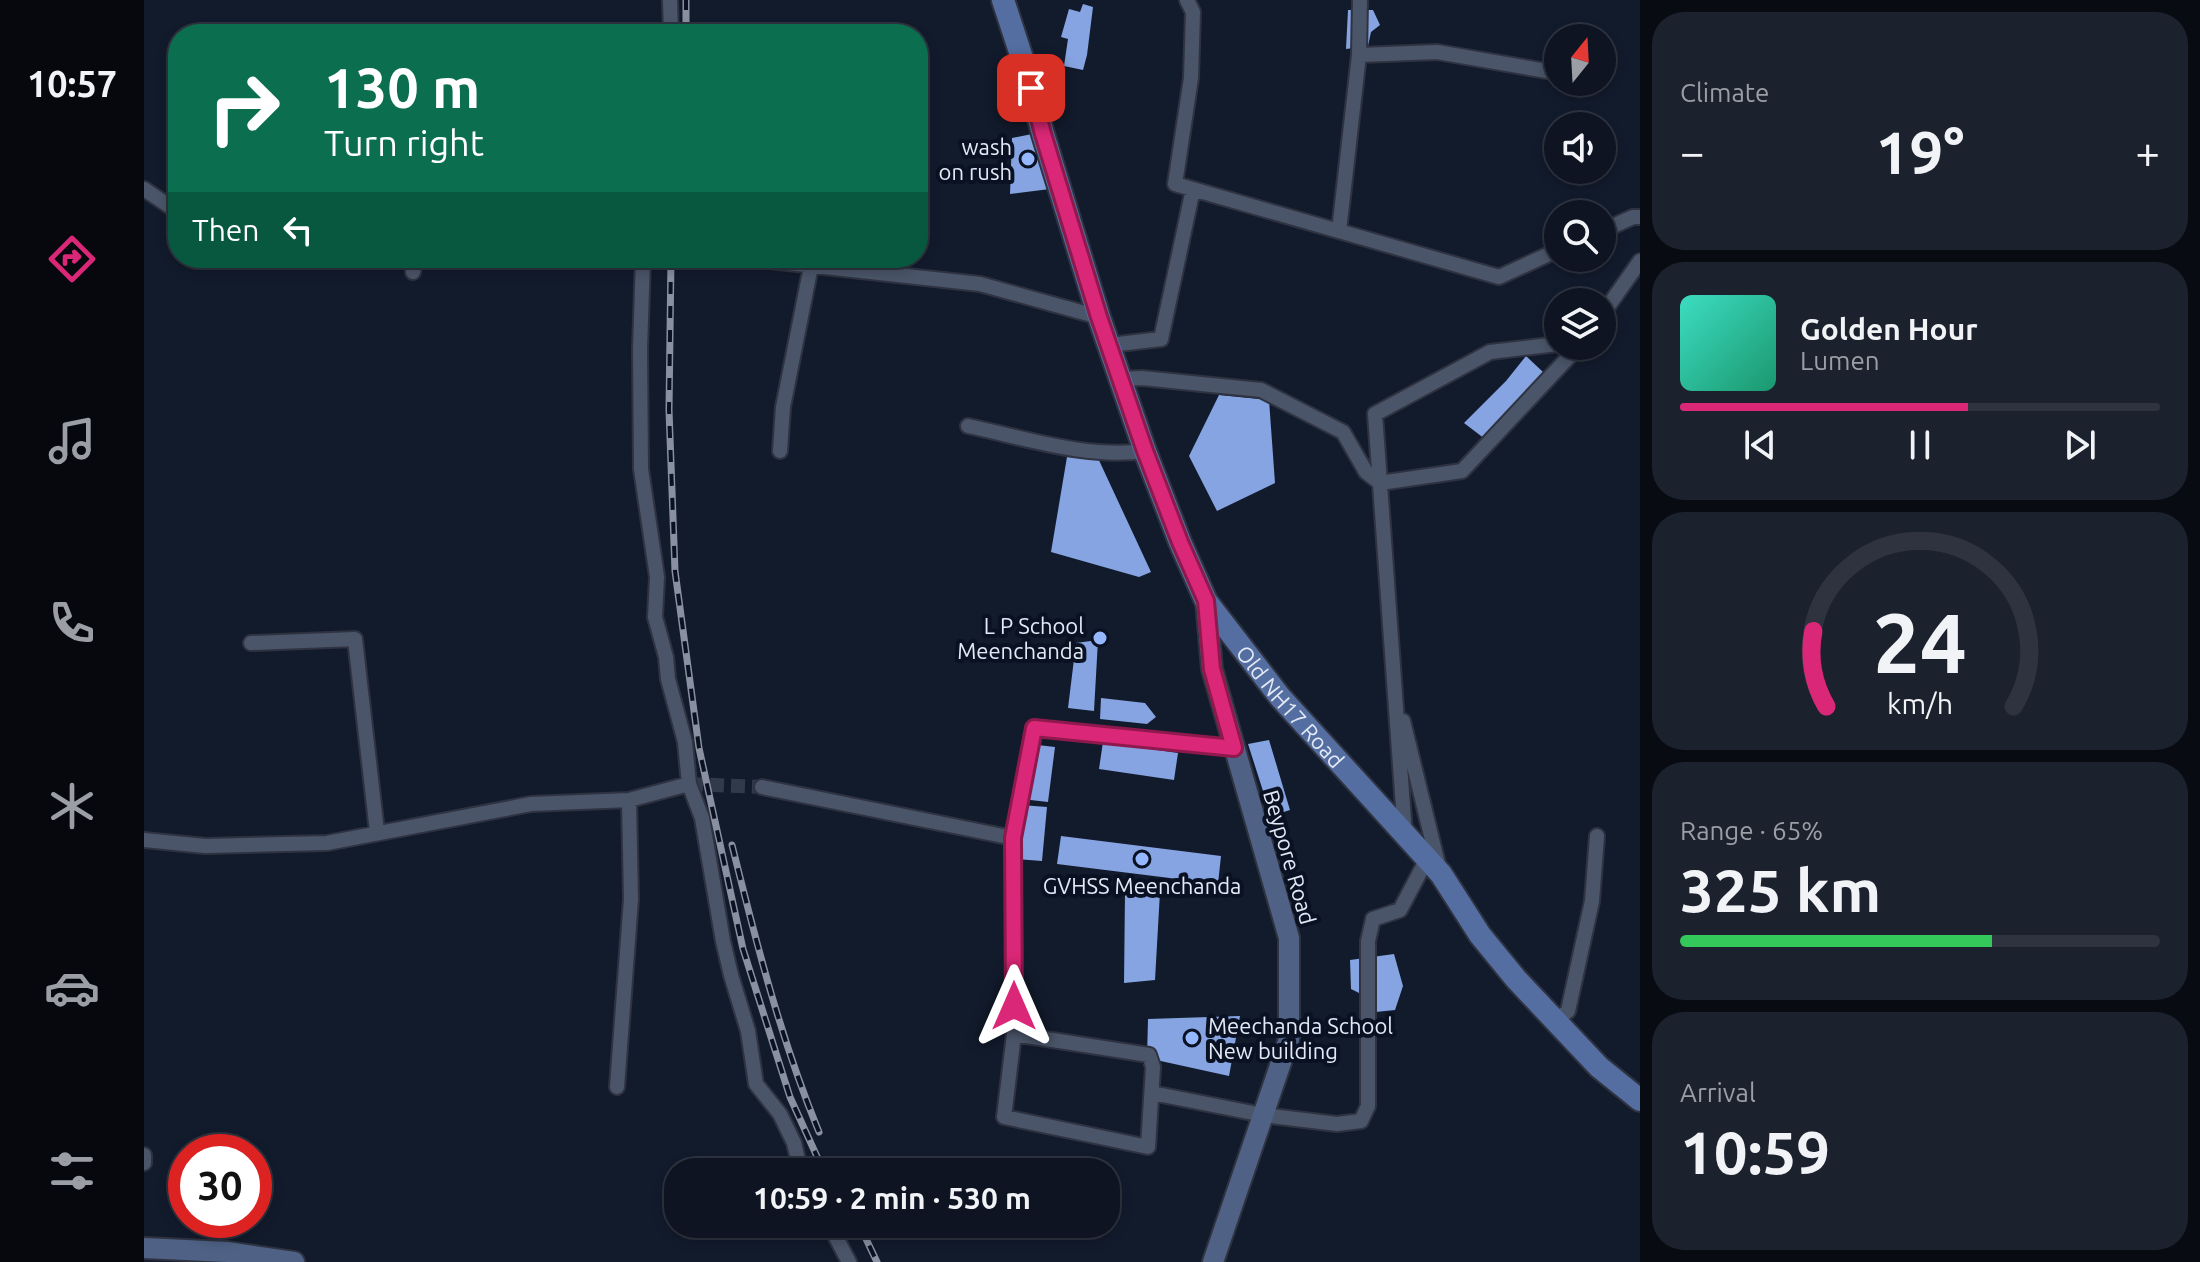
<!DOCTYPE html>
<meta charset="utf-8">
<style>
body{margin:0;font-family:Ubuntu,sans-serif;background:#1c212e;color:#f1f3f6;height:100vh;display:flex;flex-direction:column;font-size:30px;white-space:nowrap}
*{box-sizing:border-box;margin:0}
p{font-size:26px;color:#9b9ea5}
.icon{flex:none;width:44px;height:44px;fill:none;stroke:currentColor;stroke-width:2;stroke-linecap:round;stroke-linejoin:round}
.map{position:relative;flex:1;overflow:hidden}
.sheet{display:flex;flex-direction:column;gap:12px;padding:12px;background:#080b12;width:560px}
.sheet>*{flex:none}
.hud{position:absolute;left:24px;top:24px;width:760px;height:244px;border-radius:32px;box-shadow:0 4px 12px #0003,0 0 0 2px #2e333f;background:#0b6e4f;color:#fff;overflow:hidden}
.needle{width:52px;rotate:18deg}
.fabs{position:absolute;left:1400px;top:24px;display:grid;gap:16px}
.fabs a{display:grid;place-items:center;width:72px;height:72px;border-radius:50%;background:#0e1421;box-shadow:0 4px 12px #0003,0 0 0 2px #2e333f;font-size:40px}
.speed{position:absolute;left:24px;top:1134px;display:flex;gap:16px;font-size:40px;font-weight:700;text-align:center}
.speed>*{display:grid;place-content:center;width:104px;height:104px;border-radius:50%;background:#0e1421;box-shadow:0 4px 12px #0003,0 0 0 2px #2e333f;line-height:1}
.speed .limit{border:12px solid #d22;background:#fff;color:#111}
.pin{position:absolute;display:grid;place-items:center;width:68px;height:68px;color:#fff;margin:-34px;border-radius:16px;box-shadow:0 4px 12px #0006}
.me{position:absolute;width:88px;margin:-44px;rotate:0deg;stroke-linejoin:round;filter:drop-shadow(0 0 6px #0008)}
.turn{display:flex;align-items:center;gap:28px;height:168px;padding:0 24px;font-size:36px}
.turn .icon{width:104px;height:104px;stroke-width:2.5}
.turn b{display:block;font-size:56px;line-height:68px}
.then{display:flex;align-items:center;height:76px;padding:0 24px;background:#0003;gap:16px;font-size:30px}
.big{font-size:60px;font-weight:700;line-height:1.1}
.sheet .widget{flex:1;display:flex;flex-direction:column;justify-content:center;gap:12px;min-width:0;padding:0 28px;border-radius:32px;background:#1c212e}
.sheet .dial{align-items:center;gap:0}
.dial svg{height:208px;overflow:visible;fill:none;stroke:#2e333f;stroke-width:7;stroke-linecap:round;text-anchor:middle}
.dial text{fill:#f1f3f6;stroke:none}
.song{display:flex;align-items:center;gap:24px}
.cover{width:96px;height:96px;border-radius:12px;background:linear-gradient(135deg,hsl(170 70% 55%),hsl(160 70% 35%))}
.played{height:8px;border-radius:4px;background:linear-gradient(90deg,#db2777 60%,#2e333f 60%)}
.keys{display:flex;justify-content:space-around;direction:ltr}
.heat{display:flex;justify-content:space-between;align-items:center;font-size:44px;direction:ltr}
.charge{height:12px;border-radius:6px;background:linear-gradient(90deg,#34c759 65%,#2e333f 0)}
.trip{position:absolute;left:520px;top:1158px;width:456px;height:80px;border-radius:32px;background:#0e1421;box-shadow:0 4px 12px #0003,0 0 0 2px #2e333f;font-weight:700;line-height:80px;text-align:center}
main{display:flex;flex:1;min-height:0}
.dock{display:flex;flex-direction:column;width:144px;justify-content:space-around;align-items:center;background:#06080d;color:#9b9ea5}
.dock .icon{width:56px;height:56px}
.dock .active{color:#db2777}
.dock b{font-size:36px;color:#f1f3f6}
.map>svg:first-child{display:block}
</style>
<main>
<nav class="dock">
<b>10:57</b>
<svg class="icon active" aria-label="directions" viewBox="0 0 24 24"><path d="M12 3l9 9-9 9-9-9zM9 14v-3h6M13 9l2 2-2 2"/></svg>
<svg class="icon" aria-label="music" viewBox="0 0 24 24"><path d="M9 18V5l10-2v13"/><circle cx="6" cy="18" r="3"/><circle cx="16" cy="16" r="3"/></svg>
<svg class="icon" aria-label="phone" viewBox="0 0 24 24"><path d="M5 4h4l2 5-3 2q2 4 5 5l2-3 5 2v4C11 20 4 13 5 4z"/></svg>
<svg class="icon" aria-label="climate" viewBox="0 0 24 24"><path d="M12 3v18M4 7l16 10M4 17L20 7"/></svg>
<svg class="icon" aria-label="car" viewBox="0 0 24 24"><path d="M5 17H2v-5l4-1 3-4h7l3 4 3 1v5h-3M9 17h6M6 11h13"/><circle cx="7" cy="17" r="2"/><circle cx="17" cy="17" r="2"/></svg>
<svg class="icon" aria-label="filters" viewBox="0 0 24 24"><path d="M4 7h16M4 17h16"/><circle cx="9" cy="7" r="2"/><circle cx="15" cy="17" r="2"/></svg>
</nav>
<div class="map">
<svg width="1496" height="1262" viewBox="0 0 1496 1262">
<rect width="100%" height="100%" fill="#121b2c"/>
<path fill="#86a4e2" d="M939,4L949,7L943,55L939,70L920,66L924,39L917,37L925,9L936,12Z
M1204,10H1229L1236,25L1227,32L1224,46L1202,49Z
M893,133L906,189L866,194L868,138Z
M1382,356L1399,372L1375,403L1341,439L1320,423L1362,381Z
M1075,395L1125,400L1131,483L1073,511L1045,456Z
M924,451L953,456L1007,572L995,577L907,552Z
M954,640L950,711L924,708L932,643Z
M957,698L1001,703L1012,717L1003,724L956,719Z
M1125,740L1146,810L1127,816L1104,744Z
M959,742L1034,753L1030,780L955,769Z
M885,744L911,747L904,802L878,799Z
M877,805L903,807L898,861L872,859Z
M917,836L1077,856L1074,884L913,864Z
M1016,892L1011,980L980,983L981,893Z
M1250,954L1259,986L1251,1010L1222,1013L1223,997L1207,989L1206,960Z
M1096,1016L1085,1076L1003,1058L1004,1019Z"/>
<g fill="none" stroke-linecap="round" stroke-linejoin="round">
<path stroke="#313a4a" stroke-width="14" stroke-dasharray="14 7" stroke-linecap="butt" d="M545,784L618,787"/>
<g stroke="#2f3341" stroke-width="18">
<path id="minor" d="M526,0L527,34
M1043,0L1049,12L1047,78L1031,184L1355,277L1414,250
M1215,55L1293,52L1414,73
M0,189L34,212
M1195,231L1215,55L1216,0
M1458,231L1489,217H1496
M499,258L496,349L497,469L513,577L511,617L522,657L524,679L541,742L545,784L558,818L579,941L587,975L604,1031L612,1084L636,1114L650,1143L657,1172
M597,258L836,284L955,317
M269,272L272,258
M1458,315L1496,261
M966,345L1017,339L1049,189
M977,379L998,378L1117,390L1199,432L1222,472L1236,483L1318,471L1435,346
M824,426C881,438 943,459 1001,451
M636,451L639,407L667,266
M107,643L211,639L233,832
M1259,721L1295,868
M618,787L869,838L890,728L1090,748
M1261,835L1231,414L1346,352L1414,344
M869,838L870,1034L860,1117L1004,1147L1009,1067L1005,1055L870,1034
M0,840L61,846L183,843L387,804L485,800L545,784
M1411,1021L1424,1011L1448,901L1453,836
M473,1087L487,899L485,800
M1008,1093L1119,1115L1193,1124L1217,1121L1224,1106V941L1229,919L1256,910L1283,859
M0,1163V1155
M685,1224L705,1262"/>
</g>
<g stroke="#2f3341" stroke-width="24">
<path id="secondary" d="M1062,601L1068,669L1145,938V1039L1069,1262
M0,1248L83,1252L150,1262"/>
</g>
<g stroke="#2f3341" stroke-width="26">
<g id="primary">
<path id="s1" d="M859,0L879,61L899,134L955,317L1001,451L1036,542L1062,601L1136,697L1297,874L1336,935L1372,979L1455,1067L1496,1100"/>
</g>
</g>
<use href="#minor" stroke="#4a5569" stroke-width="14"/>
<use href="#secondary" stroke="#4f6285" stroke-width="20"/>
<use href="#primary" stroke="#546ea1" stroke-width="22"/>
<g stroke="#89909f" stroke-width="7">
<path id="rail" d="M542,34V0
M527,258L525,410L531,571L555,748L599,949L646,1097L680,1172
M588,845C612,942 637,1040 675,1132
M715,1224L733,1262"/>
</g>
<use href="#rail" stroke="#091122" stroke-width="4" stroke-dasharray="12" stroke-linecap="butt"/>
</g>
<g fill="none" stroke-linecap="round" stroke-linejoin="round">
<g stroke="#8e194d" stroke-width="20">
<path id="route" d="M870,1006L869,838L890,728L1090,748L1068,669L1062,601L1036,542L1001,451L955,317L899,134L887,88"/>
</g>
<use href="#route" stroke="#db2777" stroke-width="14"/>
</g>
<g fill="#94b7fd" stroke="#091122" stroke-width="3">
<circle cx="884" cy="159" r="8"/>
<circle cx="956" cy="638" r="8"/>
<circle cx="998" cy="859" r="8"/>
<circle cx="1048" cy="1038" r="8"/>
</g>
<g text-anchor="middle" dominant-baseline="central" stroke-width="8" stroke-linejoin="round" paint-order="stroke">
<g font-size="22" fill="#e3eaf6" stroke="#091122" text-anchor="end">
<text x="868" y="146">wash<tspan x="868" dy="25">on rush</tspan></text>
<text x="940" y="625">L P School<tspan x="940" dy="25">Meenchanda</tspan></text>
<text x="998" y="885" text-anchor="middle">GVHSS Meenchanda</text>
<text x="1064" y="1025" text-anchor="start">Meechanda School<tspan x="1064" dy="25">New building</tspan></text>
</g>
<g font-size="22" fill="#e3eaf6" stroke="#091122">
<text stroke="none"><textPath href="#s1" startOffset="770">Old NH17 Road</textPath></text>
<text transform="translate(1146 857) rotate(74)">Beypore Road</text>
</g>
</g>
</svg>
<div class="fabs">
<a><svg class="needle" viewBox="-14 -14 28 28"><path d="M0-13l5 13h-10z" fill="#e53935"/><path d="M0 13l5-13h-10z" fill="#9b9ea5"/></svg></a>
<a><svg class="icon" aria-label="sound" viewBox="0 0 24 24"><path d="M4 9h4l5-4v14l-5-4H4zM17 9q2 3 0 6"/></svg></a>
<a><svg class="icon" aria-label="search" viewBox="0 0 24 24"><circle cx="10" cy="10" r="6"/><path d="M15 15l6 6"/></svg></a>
<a><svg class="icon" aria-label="layers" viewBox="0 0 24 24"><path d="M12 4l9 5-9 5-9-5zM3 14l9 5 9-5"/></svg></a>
</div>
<div class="speed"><div class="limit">30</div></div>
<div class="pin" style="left:887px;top:88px;background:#d93025"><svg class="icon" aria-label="arrive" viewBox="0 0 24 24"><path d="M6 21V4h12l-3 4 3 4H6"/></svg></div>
<svg class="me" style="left:870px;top:1006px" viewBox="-20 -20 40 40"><path d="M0-17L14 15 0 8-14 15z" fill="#db2777" stroke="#fff" stroke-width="4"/></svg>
<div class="trip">10:59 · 2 min · 530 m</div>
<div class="hud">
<div class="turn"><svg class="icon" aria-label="right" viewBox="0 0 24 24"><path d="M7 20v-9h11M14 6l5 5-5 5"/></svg><div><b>130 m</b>Turn right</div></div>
<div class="then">Then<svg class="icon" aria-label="left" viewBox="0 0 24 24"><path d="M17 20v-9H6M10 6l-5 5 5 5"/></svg></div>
</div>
</div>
<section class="sheet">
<div class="widget"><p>Climate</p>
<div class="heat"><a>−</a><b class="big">19°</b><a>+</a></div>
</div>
<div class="widget">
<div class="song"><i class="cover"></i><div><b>Golden Hour</b><p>Lumen</p></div></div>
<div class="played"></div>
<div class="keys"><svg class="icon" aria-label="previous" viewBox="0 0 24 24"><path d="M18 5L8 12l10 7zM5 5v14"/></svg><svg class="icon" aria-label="pause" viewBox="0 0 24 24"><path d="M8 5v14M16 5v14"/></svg><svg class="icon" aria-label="next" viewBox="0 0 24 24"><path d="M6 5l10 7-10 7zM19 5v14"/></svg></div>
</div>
<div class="widget dial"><svg viewBox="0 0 100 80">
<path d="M14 69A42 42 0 1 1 86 69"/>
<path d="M14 69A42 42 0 0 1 9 40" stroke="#db2777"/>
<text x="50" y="56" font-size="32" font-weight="700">24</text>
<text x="50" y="72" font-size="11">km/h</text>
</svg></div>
<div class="widget"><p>Range · 65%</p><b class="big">325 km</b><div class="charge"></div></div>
<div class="widget"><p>Arrival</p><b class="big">10:59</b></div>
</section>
</main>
